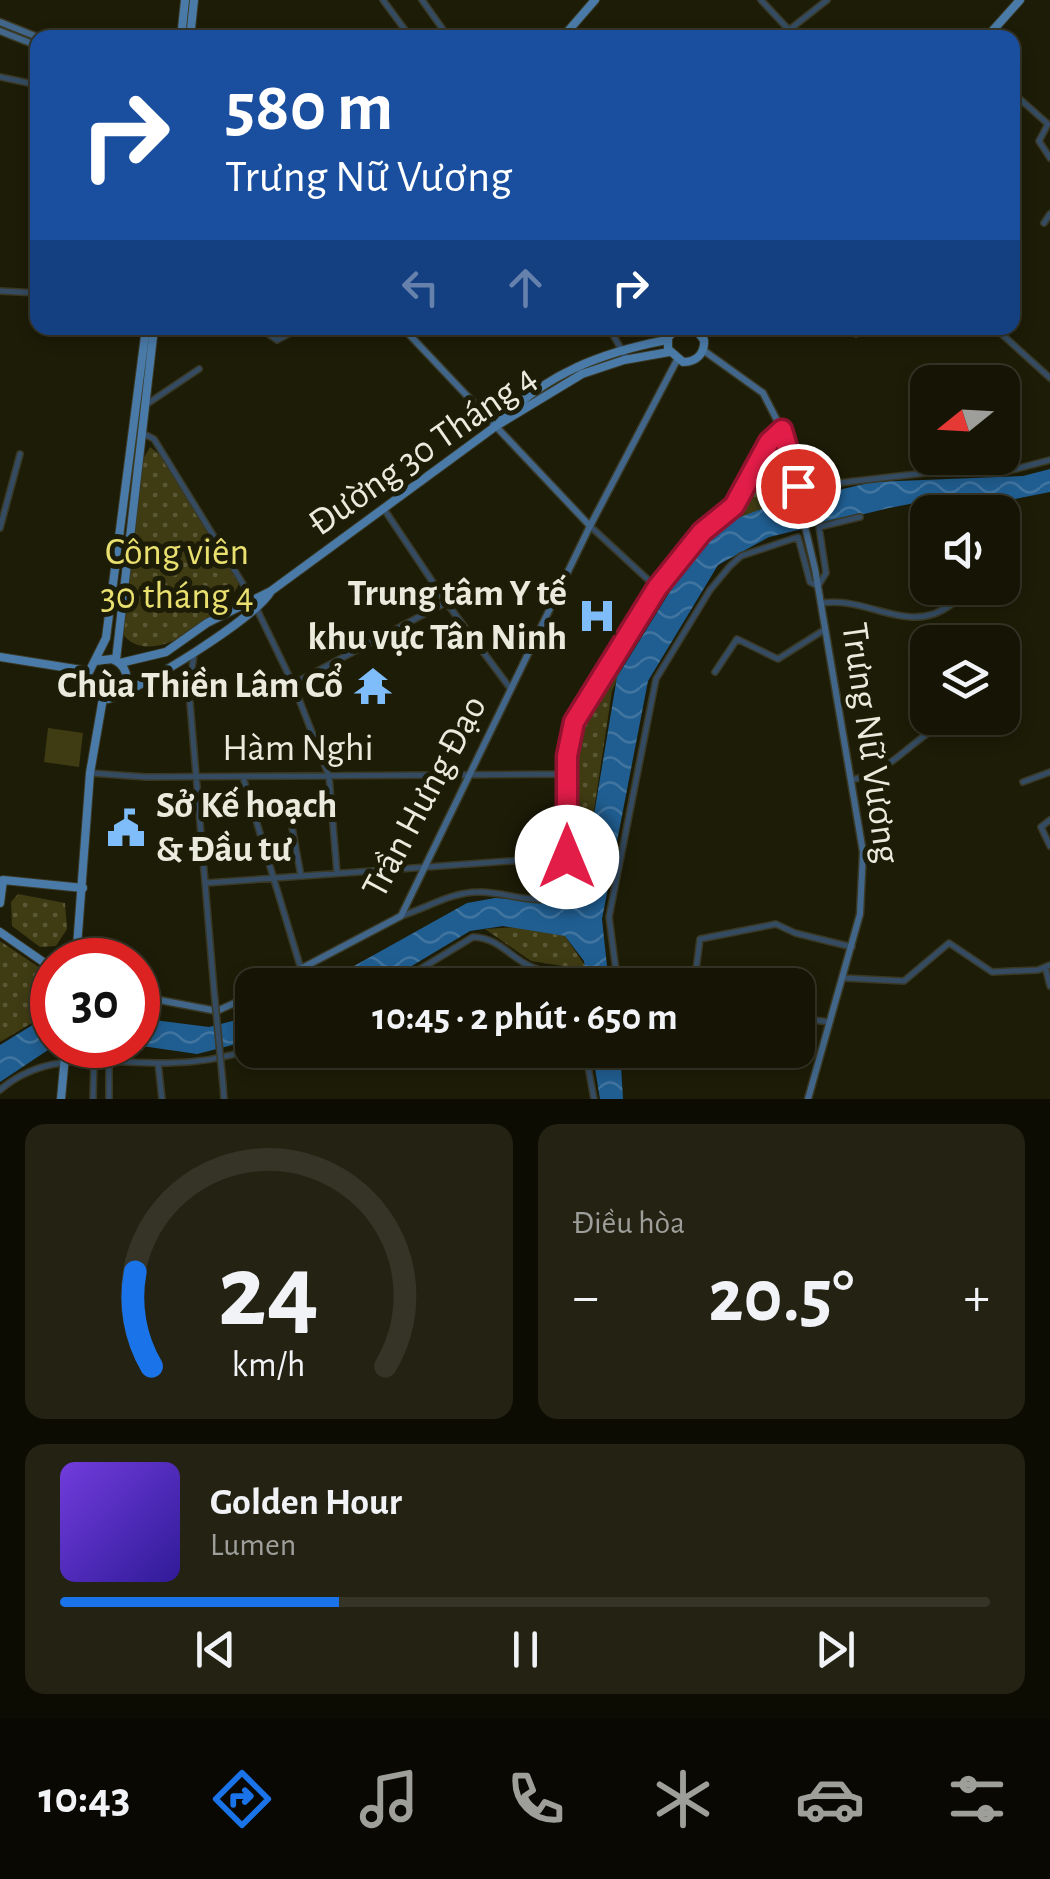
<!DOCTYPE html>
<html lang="vi">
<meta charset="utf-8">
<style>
body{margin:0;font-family:"Alegreya Sans",sans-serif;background:#232213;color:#f1f3f6;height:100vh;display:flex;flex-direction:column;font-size:38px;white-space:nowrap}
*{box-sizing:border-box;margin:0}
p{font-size:32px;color:#9e9f9a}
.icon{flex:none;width:55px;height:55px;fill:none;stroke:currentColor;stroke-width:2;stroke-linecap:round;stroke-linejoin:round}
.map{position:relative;height:1099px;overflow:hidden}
.sheet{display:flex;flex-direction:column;gap:25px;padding:25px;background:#0c0c03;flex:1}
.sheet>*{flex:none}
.guide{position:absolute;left:30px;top:30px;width:990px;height:305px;border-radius:20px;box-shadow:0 5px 15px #0003,0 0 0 2px #353427;background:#1a4fa0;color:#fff;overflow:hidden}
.needle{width:65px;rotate:252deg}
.tools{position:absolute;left:910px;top:365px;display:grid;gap:20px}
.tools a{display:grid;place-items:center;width:110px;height:110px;border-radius:20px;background:#161505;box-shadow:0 5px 15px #0003,0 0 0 2px #353427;font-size:50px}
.speed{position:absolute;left:30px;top:938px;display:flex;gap:20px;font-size:50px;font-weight:700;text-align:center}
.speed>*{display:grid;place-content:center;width:130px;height:130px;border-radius:50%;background:#161505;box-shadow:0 5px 15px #0003,0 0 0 2px #353427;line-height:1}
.speed .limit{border:15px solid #d22;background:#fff;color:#111}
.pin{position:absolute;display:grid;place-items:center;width:85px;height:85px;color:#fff;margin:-42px;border:5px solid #fff;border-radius:50%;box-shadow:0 2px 10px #0007}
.me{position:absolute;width:110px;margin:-55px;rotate:0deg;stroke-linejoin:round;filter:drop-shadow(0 0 8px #0008)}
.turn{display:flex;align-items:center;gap:35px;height:210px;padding:0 30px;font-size:45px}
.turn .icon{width:130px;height:130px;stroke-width:2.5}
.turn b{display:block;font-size:70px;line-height:85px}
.lanes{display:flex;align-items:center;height:95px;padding:0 30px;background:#0003;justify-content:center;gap:50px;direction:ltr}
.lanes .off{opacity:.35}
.big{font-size:75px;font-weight:700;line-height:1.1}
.sheet .tile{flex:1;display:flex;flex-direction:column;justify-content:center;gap:15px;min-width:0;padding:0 35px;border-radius:20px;background:#232213}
.sheet .dial{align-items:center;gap:0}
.dial svg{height:260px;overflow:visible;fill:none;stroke:#353427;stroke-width:7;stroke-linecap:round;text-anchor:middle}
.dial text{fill:#f1f3f6;stroke:none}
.song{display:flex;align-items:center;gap:30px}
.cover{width:120px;height:120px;border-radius:15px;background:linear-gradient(135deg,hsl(260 70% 55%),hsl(250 70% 35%))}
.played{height:10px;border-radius:5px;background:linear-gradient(90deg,#1a73e8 30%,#353427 30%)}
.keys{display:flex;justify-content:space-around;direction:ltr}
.heat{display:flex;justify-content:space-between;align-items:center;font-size:55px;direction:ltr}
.sheet .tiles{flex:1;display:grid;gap:25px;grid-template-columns:1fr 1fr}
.tile:last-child{grid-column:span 2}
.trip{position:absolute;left:235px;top:968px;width:580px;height:100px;border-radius:20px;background:#161505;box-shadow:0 5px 15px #0003,0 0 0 2px #353427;font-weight:700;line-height:100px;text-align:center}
.tabs{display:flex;height:160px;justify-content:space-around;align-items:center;background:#090802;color:#9e9f9a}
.tabs .icon{width:70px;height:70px}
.tabs .active{color:#1a73e8}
.tabs b{font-size:45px;color:#f1f3f6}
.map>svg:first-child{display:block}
</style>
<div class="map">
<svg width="1050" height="1099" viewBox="0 0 1050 1099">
<defs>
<pattern id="park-dots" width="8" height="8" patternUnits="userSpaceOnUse" patternTransform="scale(2.5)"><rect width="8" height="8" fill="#3f3c14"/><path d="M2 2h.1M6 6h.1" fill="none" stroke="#5b5836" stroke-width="1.8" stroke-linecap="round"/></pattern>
<pattern id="water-waves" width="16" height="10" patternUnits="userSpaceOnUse" patternTransform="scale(2.5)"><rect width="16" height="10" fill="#205e91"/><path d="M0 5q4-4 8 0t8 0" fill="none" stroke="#4175a0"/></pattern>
</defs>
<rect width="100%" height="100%" fill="#1d1c07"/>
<path fill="url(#park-dots)" d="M150,447L163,457L239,583C228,614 149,673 122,633L142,461Z
M776,450L794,502L720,525L748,491L770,451Z
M631,648L612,691L588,850L575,847L574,736Z
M18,894L65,903L67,929L56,946L40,947L12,926L11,902Z
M517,927L565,936L588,970L531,961L485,929Z
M0,941L52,976V1011L0,1042Z"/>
<path fill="#3f3c14" d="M48,728L83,733L79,767L44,762Z"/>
<path fill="url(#water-waves)" d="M1050,469V492L1015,499L956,495L889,508L769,537L718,565L648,681L602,919L609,985H587L584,961L565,936L503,926L470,931L380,985H320L467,903L495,898L562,902L581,892L617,677L695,551L720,525L769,506L873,482L1023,476Z
M52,1013V1045H64L48,1050L0,1082V1045Z
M138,1013L146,1014V1019L209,1027L252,1016V1040L197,1054L135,1045Z
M592,1050H620L623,1099H600Z"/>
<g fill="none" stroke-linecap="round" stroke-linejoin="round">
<g stroke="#3a3925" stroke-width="8">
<path id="street" d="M383,0L411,38
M422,0L449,38
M761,0L789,30L827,0
M0,77L38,85
M1012,92L1048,124L1039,141L1050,158
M1044,223L1050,214
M0,291L38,293
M260,328L277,340L300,328
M609,328L627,359
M995,328L1050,378
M856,334L862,328
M147,404L199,369
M144,434L154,439L251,597L293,684L329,776L337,873
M789,452L803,459L807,479L813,486L968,468L1008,471L1050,460
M384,509L446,602L510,688
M1002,525L1003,524
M590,526L657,588
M0,528L20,454
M822,603C869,596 909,637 952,604V588
M194,654L189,691L214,990
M715,672L737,639L778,659L824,630
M157,675L176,679L189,691
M293,684L445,603
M1002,708L1009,706
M90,773L146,777L566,774
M243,777L301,969
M851,780C900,770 917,728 960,718
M1023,782L1050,772
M289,811L301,876
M1050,820L1041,827L1050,846
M206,883L567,857
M401,916C427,908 451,892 479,892C506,891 544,910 566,891L568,741L574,722L657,588L702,533L734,506L769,442L781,431
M1046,970L1050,986
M617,978L609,917L656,679L710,590L730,566L741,556L798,537L810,582L818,586L826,573L819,527L860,517
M843,978L904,981L949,943L992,972L1038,970L1050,965
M394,985L473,937C501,938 510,959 534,968C564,981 605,973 642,985
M694,985L700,939L776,924L795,933L852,947
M798,1018L829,1022
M585,1050L594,1099
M158,1063L162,1099
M223,1085L224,1099
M0,1090C48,1048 109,1064 167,1063C196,1063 225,1058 252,1049
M93,1099L94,1060
M109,1099V1062"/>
</g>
<g stroke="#3a3925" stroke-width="9">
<path id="secondary" d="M0,22L40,38
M0,31L38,46
M403,328L590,526
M703,350L763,393L782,430L815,569L863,852L860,914L808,1099
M270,985L401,916L590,526L677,360
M138,996L217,1011L252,995"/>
</g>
<g stroke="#3a3925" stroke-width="10">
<path id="primary" d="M181,38L185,0
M190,38L194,0
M562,38L595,0
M986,38L1020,0
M146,328L106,638L87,676L93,693L108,699C139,690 256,618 271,591L496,426L582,374L624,360L669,352
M676,328L668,338V349L683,362C697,362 705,353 704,340L695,328
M499,423C544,374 603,352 667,340
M0,657L88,671
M116,660L154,328
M96,661L112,659C127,665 130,678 122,692
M120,663L166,652L207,623L271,591
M0,903L3,880L83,888
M0,932L52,968
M55,960L77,947
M76,960L90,773L103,698
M61,1099L66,1045"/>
</g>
<use href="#street" stroke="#344b61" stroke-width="5"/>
<use href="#secondary" stroke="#416689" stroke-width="6"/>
<use href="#primary" stroke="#4a7ba8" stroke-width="8"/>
<g stroke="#3a3925" stroke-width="8" stroke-linecap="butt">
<path id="street-bridge" d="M214,990L223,1085"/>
</g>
<use href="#street-bridge" stroke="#344b61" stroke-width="5"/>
</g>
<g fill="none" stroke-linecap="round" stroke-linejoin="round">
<g stroke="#92132f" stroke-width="25">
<path id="route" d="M567,857V756L574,722L657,588L702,532L734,506L769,442L782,430L798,486"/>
</g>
<use href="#route" stroke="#e11d48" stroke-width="18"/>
</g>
<defs>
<g id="hospital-bare" transform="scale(3)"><path d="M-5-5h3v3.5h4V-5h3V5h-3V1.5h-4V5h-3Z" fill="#7ebdf9" stroke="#1d1c07" stroke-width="2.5" paint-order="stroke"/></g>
<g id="temple-bare" transform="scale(3)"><path d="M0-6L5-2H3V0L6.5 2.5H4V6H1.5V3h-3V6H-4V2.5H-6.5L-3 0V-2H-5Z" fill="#7ebdf9" stroke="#1d1c07" stroke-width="2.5" paint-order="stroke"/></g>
<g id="civic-bare" transform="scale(3)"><path d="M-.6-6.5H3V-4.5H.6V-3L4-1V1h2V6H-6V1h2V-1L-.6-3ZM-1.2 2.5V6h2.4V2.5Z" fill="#7ebdf9" stroke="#1d1c07" stroke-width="2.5" paint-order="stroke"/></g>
</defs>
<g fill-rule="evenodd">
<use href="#hospital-bare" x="597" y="616"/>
<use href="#temple-bare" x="373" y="686"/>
<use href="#civic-bare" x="126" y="828"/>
</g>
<g text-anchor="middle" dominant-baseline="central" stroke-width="10" stroke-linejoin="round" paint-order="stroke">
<g font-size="38" fill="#eaeadd" stroke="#1d1c07">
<text transform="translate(423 451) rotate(-35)">Đường 30 Tháng 4</text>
<text transform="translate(870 743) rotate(82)">Trưng Nữ Vương</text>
<text x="298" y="749">Hàm Nghi</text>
<text transform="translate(425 797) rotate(-62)">Trần Hưng Đạo</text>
</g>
<g font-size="38" fill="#e9e070" stroke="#1d1c07">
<text x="177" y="553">Công viên<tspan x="177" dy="44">30 tháng 4</tspan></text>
</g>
<g font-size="38" font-weight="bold" fill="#eaeadd" stroke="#1d1c07" text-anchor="end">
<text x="567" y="594">Trung tâm Y tế<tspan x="567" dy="44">khu vực Tân Ninh</tspan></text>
<text x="343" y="686">Chùa Thiền Lâm Cổ</text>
<text x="156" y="806" text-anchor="start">Sở Kế hoạch<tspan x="156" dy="44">&amp; Đầu tư</tspan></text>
</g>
</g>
</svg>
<div class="tools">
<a><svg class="needle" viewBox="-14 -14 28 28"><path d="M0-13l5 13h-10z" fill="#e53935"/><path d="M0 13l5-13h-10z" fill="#9e9f9a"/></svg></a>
<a><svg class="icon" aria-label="sound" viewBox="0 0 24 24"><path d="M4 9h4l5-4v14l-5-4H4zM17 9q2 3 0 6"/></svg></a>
<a><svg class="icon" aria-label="layers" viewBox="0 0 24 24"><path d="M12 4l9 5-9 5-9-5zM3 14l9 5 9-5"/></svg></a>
</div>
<div class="speed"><div class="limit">30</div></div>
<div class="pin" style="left:798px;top:486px;background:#d93025"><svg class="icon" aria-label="arrive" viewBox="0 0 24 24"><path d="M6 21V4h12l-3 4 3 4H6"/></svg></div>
<svg class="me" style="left:567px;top:857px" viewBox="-20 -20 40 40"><circle r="19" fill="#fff"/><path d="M0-13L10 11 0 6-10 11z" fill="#e11d48"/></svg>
<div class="trip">10:45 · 2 phút · 650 m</div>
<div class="guide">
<div class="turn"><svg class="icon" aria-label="right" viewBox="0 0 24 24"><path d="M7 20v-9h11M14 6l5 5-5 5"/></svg><div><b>580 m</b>Trưng Nữ Vương</div></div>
<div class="lanes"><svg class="icon off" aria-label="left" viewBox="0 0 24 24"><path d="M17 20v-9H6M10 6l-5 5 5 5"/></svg><svg class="icon off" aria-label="ahead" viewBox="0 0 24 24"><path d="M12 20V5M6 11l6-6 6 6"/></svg><svg class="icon" aria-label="right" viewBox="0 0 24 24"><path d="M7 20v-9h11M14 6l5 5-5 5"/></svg></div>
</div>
</div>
<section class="sheet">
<div class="tiles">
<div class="tile dial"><svg viewBox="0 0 100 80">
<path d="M14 69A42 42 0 1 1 86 69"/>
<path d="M14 69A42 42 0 0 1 9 40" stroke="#1a73e8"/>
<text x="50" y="56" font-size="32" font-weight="700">24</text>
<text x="50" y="72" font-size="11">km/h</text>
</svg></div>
<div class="tile"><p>Điều hòa</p>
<div class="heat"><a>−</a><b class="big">20.5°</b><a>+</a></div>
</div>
<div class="tile">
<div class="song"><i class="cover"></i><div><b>Golden Hour</b><p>Lumen</p></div></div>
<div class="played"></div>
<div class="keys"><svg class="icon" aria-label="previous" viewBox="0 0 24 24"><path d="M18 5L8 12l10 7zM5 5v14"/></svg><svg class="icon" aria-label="pause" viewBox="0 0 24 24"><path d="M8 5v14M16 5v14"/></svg><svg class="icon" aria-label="next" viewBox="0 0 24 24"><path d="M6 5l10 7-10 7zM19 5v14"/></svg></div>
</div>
</div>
</section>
<nav class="tabs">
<b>10:43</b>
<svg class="icon active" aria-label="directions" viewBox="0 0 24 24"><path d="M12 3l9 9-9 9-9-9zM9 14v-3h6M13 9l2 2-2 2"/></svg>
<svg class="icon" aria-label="music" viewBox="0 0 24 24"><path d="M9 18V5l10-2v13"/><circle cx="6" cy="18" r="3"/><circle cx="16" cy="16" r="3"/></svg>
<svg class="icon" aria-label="phone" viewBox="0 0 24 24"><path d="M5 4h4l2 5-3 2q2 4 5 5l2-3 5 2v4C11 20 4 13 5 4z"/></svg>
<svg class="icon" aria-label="climate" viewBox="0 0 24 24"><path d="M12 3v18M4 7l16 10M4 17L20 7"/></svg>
<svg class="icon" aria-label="car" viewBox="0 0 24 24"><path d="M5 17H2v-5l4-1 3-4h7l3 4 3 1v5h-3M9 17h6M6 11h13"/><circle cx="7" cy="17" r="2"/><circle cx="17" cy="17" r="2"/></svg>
<svg class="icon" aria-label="filters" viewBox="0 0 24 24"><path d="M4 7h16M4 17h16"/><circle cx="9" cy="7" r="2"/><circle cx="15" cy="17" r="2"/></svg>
</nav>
